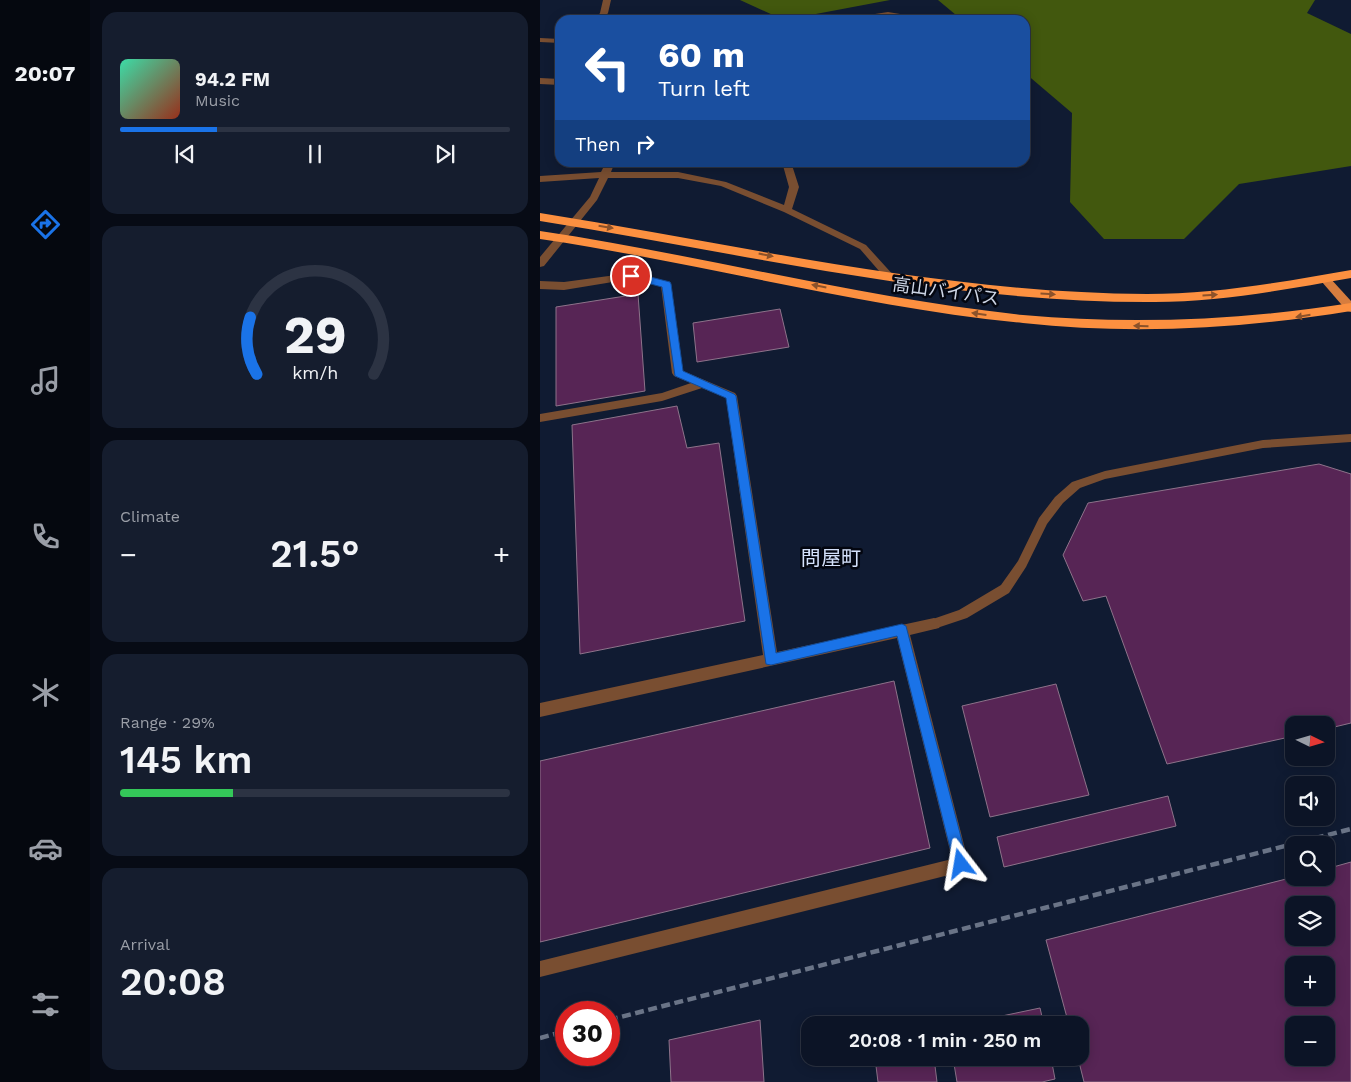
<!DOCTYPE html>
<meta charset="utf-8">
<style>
body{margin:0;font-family:"Work Sans","Noto Sans JP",sans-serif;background:#151d2e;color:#f1f3f6;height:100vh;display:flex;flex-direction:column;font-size:19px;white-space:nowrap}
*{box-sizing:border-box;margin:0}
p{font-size:16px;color:#9a9ea7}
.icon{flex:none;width:28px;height:28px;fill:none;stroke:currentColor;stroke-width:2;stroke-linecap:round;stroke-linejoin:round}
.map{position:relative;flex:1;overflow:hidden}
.side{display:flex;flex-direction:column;gap:12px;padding:12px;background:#070b15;width:450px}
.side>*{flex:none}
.top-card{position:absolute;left:15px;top:15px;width:475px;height:152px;border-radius:15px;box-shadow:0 2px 12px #0003,0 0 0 1px #2c3343;background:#1a4fa0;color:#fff;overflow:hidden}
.needle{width:32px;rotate:95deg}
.fabs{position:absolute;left:745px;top:716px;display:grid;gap:10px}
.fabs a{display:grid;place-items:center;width:50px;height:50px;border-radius:10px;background:#0c1426;box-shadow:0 2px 12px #0003,0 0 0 1px #2c3343;font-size:25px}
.speed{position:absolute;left:15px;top:1001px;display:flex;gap:10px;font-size:25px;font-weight:700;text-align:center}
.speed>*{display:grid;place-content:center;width:65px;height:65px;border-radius:50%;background:#0c1426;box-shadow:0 2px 12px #0003,0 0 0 1px #2c3343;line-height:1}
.speed .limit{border:8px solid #d22;background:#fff;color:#111}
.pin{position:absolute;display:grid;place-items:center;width:42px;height:42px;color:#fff;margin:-21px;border:2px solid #fff;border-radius:50%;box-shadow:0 1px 5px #0007}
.me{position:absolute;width:55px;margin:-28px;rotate:346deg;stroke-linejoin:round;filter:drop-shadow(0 0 4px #0008)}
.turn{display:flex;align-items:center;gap:18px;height:105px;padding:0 20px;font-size:22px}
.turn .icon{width:65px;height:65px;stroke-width:2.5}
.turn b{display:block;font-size:35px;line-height:42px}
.then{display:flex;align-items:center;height:48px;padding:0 20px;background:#0003;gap:10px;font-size:19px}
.big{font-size:38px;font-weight:600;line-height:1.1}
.side .card{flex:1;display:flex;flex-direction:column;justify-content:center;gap:8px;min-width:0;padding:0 18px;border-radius:15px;background:#151d2e}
.side .dial{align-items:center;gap:0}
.dial svg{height:130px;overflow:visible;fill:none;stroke:#2c3343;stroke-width:7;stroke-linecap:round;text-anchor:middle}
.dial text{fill:#f1f3f6;stroke:none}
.song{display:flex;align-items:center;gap:15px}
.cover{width:60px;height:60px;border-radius:8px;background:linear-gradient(135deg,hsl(160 70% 55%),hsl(10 70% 35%))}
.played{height:5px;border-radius:2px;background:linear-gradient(90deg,#1a73e8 25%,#2c3343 25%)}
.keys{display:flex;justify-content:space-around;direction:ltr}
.heat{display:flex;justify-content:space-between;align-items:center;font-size:28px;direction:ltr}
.charge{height:8px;border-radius:4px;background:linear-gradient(90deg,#34c759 29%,#2c3343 0)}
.trip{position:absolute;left:261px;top:1016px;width:288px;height:50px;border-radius:15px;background:#0c1426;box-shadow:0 2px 12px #0003,0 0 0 1px #2c3343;font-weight:600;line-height:50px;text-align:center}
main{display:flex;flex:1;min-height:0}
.tab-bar{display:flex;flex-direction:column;width:90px;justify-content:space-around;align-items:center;background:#05080f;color:#9a9ea7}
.tab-bar .icon{width:35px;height:35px}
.tab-bar .current{color:#1a73e8}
.tab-bar b{font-size:22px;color:#f1f3f6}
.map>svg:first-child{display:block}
</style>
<main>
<nav class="tab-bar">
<b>20:07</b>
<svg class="icon current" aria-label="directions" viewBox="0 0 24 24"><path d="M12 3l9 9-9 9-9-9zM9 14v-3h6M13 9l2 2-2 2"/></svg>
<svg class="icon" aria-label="music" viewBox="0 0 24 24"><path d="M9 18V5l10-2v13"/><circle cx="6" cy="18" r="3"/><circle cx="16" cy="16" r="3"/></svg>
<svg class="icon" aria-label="phone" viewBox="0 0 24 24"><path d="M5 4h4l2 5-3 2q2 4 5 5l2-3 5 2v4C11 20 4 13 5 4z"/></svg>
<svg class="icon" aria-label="climate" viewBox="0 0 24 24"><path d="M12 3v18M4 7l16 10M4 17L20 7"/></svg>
<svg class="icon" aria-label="car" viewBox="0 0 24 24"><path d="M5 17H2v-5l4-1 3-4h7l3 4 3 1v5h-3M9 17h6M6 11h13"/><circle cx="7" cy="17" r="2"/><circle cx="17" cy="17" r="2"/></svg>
<svg class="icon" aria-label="filters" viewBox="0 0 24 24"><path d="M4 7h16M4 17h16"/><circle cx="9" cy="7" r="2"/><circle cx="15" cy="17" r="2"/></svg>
</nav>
<section class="side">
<div class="card">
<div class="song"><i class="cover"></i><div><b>94.2 FM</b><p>Music</p></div></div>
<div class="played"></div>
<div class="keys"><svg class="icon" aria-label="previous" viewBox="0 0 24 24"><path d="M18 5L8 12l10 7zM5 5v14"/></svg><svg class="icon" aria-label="pause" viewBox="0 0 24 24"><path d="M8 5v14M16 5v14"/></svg><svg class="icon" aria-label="next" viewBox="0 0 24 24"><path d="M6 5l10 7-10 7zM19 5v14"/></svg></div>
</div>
<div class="card dial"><svg viewBox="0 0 100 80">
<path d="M14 69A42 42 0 1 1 86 69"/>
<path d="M14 69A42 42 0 0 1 10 34" stroke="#1a73e8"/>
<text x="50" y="56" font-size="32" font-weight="700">29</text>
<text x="50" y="72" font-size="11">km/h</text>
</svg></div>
<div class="card"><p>Climate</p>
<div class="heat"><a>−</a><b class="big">21.5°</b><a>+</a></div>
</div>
<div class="card"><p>Range · 29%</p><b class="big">145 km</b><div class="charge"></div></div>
<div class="card"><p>Arrival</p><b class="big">20:08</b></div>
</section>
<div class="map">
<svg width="811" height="1082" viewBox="0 0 811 1082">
<rect width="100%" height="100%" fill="#101b32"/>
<path fill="#42580e" d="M200,0H350L244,20Z
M398,0H775L767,13L811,34V166L699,184L644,239H564L530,202L532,113L485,73V20H422Z"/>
<path fill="#572555" stroke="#8d738a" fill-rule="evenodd" d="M98,294L105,391L16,406V307Z
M240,309L249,347L157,362L153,323Z
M137,406L147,448L179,443L205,621L40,654L32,425Z
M779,464L811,474V723L786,729V725H754V736L627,764L566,596L543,601L523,555L548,503Z
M354,681L390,848L0,942V761Z
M516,684L549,795L450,817L422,706Z
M628,796L636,826L464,867L457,837Z
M811,862V1082H544L538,1058H540V1025H529L506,940L754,877L786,878V869ZM754,905H786V938H754ZM754,965H786V998H754ZM754,1025H786V1058H754Z
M500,1008L504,1025H419Z
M220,1020L224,1082H131L129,1040Z
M335,1058H394L397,1082H338Z
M413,1058H511L515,1079L502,1082H417Z"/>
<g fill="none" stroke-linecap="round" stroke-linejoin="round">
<path fill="#794e31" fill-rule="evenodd" d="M811,434V442L723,448L565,479L540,488L523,503L507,524L486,567L469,593L427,618L394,629L390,628L388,624L390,620L419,610L461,585L478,561L499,518L515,497L532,482L565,471L723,440Z"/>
<path fill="#794e31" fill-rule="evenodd" d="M63,0H71L68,13L63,20H55L60,13Z
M348,12L360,14L371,20L348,16L334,20H324L335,14Z
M217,17H223L224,20H216Z
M0,38L20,39V43L0,42Z
M0,78L20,79V85L0,84Z
M66,162H75L71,172H138L186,182L244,205L249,187L242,162H251L259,187L252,209L326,245L355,277L350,280L346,279L320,249L244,212L181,186L138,178H68L57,200L4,266L0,267V257L50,197L59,178L0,182V176L61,172Z
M398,162H414L406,168Z
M91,273L130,282L131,284L143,371L195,393L197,396L237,652L394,618L399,620L401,624L399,628L370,635L429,864L426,869L421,872L0,977V961L412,859L357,638L0,717V703L223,655L186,398L162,388L122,401L0,422V414L122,393L151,383L134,376L132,373L121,286L91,279L24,290L0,289V281L24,282Z"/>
<path fill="#d77d3e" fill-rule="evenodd" d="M786,277L790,278L811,301V312L807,311L782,282L781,280Z"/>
<path fill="#fc9040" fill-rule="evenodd" d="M0,213C201,245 402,293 607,294C676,294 743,282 811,270V278C743,290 676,303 607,302C402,302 201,253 0,221Z
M0,231C162,255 320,298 483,315C593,325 702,320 811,303V311C702,329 593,335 483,323C320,307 162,263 0,239Z"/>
<path stroke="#6a7487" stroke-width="4.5" stroke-dasharray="9 4.5" stroke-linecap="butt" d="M69,1020L811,829
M0,1038L26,1031"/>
</g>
<defs><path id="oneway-solid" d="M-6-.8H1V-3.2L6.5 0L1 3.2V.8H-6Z" transform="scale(1.25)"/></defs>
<g fill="#8c522a">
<use href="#oneway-solid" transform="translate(66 227) rotate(9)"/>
<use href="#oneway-solid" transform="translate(226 255) rotate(11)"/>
<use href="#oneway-solid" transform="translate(279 286) rotate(-169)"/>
<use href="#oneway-solid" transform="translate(508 294) rotate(3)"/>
<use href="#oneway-solid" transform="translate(670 295) rotate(-3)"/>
<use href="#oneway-solid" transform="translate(439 314) rotate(-172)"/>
<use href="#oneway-solid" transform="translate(763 316) rotate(171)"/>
<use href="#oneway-solid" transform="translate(601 326) rotate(-179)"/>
</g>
<path fill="#1a73e8" stroke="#114b97" d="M91,272L130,282L131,284L143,371L194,394L196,396L236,653L362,624L366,626L428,864L426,869L421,871L416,869L414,864L357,636L231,665L226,664L186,398L135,376L122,287L88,278L87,276Z"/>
<g text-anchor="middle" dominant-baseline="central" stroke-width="5" stroke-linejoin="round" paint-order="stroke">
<g font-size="18" fill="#ccd4e4" stroke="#030610">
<text transform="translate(406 291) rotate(8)">高山バイパス</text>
</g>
<g font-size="20" fill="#d4e1fb" stroke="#030610">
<text x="291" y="558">問屋町</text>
</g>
</g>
</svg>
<div class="fabs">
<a><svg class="needle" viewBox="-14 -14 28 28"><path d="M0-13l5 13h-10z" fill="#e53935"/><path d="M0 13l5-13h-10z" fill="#9a9ea7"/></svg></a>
<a><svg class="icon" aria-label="sound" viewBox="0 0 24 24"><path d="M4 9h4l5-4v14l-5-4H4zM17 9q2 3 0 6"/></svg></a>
<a><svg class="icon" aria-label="search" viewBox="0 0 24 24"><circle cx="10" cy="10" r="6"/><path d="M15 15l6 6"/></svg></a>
<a><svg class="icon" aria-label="layers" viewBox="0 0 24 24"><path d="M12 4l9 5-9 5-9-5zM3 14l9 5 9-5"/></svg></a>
<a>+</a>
<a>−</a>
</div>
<div class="speed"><div class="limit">30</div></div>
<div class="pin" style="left:91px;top:276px;background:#d93025"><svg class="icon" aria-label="arrive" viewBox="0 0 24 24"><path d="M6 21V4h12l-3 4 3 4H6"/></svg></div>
<svg class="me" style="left:421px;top:864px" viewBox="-20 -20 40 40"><path d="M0-17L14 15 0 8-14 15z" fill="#1a73e8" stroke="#fff" stroke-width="4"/></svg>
<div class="trip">20:08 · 1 min · 250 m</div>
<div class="top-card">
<div class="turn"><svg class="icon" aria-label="left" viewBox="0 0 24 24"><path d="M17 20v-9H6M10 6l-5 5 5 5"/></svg><div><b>60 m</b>Turn left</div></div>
<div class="then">Then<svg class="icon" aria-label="right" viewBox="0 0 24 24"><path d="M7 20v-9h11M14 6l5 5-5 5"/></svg></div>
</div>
</div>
</main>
